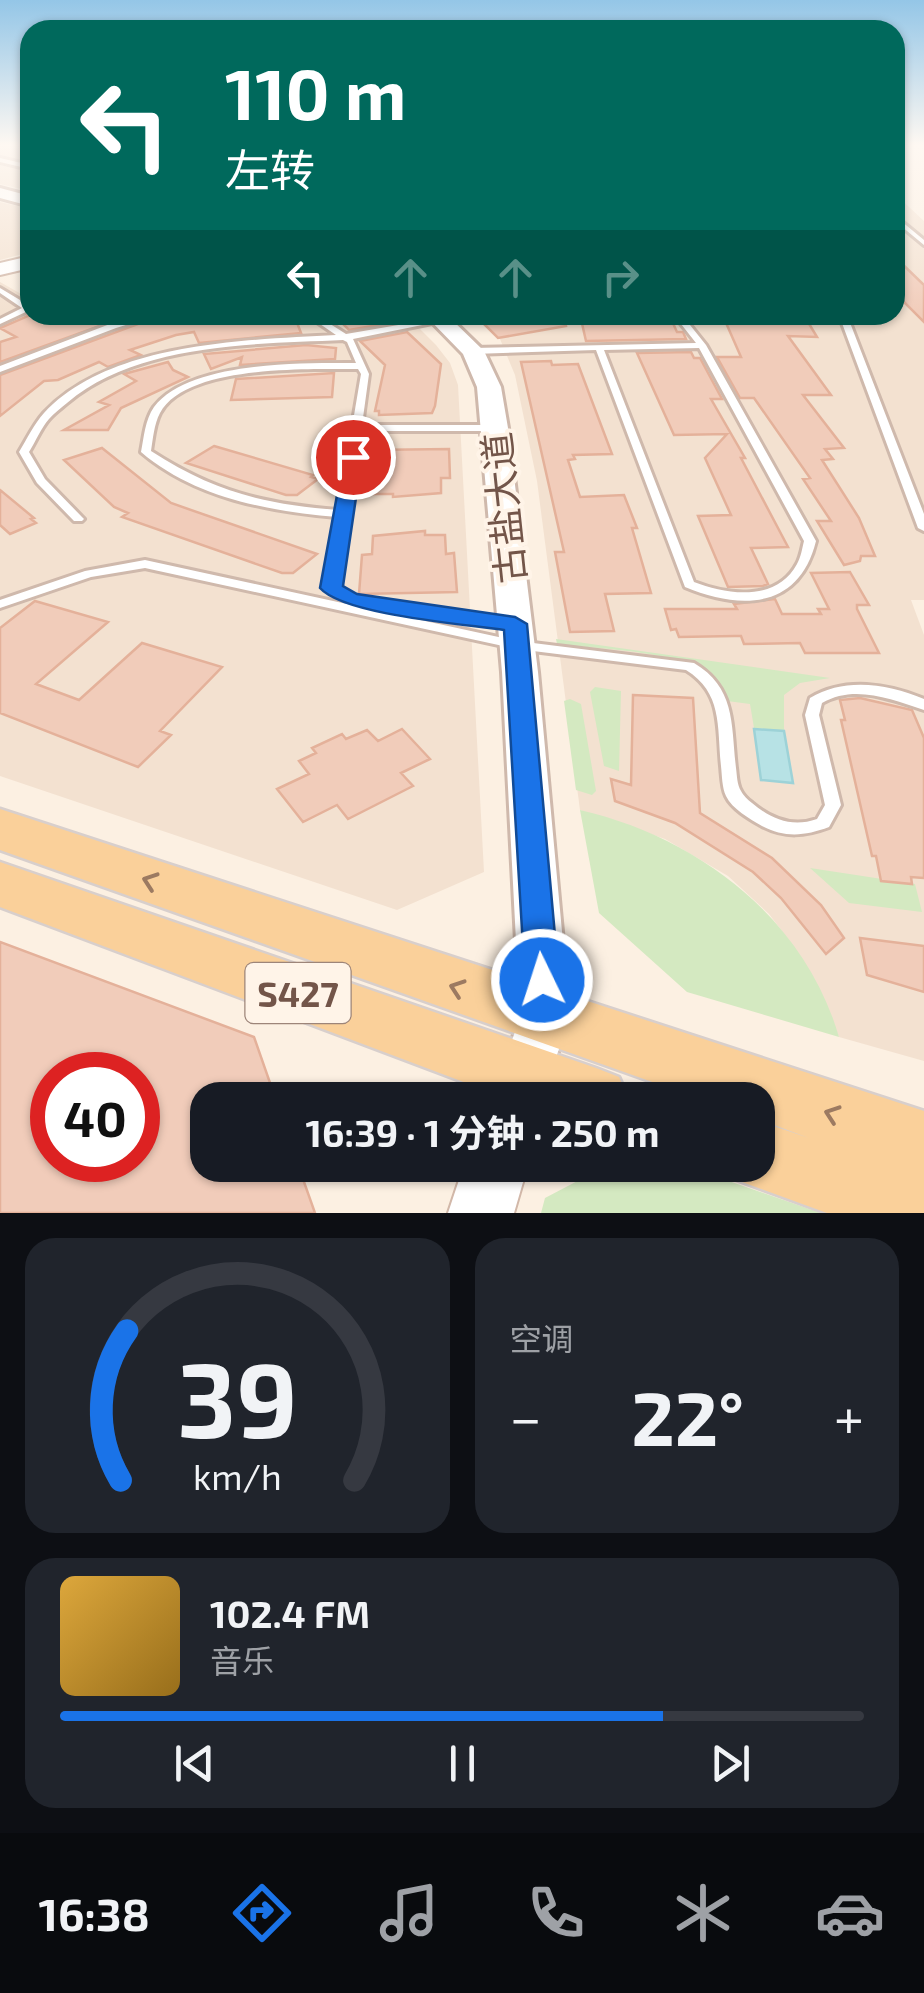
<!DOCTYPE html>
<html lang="zh">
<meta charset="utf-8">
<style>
body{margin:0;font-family:"Exo 2","Noto Sans SC",sans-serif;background:#20242c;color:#f1f3f6;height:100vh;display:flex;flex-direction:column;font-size:38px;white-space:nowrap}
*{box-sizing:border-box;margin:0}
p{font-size:32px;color:#9ea1a6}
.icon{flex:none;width:55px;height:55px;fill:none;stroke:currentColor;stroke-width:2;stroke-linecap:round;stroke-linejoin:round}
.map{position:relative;height:1213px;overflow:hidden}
.drawer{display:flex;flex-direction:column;gap:25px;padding:25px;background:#0d0f14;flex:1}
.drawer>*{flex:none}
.banner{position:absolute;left:20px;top:20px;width:885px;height:305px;border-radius:30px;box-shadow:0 2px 8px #0004;background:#00695c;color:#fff;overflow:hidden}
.speed{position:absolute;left:30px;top:1052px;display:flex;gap:20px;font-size:50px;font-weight:700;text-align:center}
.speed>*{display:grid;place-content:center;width:130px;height:130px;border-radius:50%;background:#171b24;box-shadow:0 2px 8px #0004;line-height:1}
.speed .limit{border:15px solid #d22;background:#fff;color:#111}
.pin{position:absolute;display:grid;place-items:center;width:85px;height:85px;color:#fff;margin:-42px;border:5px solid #fff;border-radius:50%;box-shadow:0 2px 10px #0007}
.me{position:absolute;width:110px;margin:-55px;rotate:356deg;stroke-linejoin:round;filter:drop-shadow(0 0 8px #0008)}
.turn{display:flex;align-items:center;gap:35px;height:210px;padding:0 40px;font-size:45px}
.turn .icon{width:130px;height:130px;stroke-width:2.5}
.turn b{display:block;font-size:70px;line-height:85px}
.lanes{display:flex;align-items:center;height:95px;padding:0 40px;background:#0003;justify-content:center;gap:50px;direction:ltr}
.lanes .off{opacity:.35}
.big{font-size:75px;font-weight:700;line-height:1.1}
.drawer .card{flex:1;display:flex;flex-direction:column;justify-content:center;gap:15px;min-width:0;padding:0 35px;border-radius:30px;background:#20242c}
.drawer .dial{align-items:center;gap:0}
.dial svg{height:260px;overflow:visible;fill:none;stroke:#363941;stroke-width:7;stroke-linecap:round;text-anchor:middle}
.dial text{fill:#f1f3f6;stroke:none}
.song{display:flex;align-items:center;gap:30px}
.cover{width:120px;height:120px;border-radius:15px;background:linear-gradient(135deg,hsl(40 70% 55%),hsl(40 70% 35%))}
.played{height:10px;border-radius:5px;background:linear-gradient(90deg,#1a73e8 75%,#363941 75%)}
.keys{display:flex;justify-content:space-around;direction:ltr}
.heat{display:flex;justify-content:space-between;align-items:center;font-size:55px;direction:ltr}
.drawer .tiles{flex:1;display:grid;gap:25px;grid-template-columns:1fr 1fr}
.card:last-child{grid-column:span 2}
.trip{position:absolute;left:190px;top:1082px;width:585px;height:100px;border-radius:30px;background:#171b24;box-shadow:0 2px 8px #0004;font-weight:700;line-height:100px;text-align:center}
.dock{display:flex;height:160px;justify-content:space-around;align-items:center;background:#090b0e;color:#9ea1a6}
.dock .icon{width:70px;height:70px}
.dock .on{color:#1a73e8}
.dock b{font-size:45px;color:#f1f3f6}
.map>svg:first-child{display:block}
</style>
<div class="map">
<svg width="924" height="1213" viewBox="0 0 924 1213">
<rect width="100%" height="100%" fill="#fcf0e2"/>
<path fill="#f3e1d0" d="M0,146H30V191L0,184Z
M895,194L924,221V600H911L924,635V1061L839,1037L815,981L788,939L769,914L728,876L665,839L580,810L537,481L515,375L500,339L471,315H895Z
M0,202L30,209V252L0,260Z
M0,282L30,299V315H406L436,345L450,363L458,385L484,872L397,910L0,776Z"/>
<path fill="#d4e9c1" d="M556,639L830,678L800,683L784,695V731L754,728L750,704L727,701C721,649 599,650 557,644Z
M595,687L621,691L619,771L604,766L590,692Z
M570,699L581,704L596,791L592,795L576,790L564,701Z
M580,810C697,837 804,917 839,1037L687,992L599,913Z
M810,868L915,884L922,912L849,903Z
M608,1165H683L821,1213H541L545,1198Z"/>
<path fill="#b7e2e5" stroke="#9dd2d7" stroke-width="2.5" d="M754,729L784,731L793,783L761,780Z"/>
<path fill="#f1ccba" stroke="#e4b19a" stroke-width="2.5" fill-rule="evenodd" d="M895,257L924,285V322L895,293Z
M30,315H130L0,362V342L16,337L0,328Z
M162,315H294L301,333L199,343L194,332L176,335L130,350L141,355L108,367L99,362L58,380L44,381L0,416V375Z
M334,315H388L396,322L349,330Z
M475,315H497L504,319L564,315L566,326L498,338Z
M723,316L805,317L817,337L788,336L831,395H803L844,448L825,449L833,459L822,460L859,518L875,556H861L860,561L844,565L817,521H831L803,479L810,478L754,398H740L717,357H741Z
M581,319H671L677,332H683L686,339L586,341Z
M407,332L441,364L435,406L432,413L379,415V411H375L385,365L360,341Z
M306,345L336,348L335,359L240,365L242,357L211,369L204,354Z
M691,352L694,358H700L722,399H711L745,458H741L788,547L751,548L768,584L763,586L728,587L698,516L731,515L705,458L727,434L674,435L637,353Z
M551,361L552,365L578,364L612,454L573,455L575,459L568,460L580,497L624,495L637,528H632L651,593L605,594L614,631L570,632L555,552H564L521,362Z
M168,362L173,370L188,377L121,408L108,430H64L109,405L99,402L136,381L124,374Z
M334,373L332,397L231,400L236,379Z
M214,446L313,475L311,477L318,479L297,495H286L186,463Z
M102,448L171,503L317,554L293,573H282L122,517L128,513L114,507L64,460Z
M449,449L450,478H441V493L393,497V494H374L375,478H367L369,450Z
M0,490L34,518L31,519L36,523L10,534L0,525Z
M425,531V535H445L446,554L454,553L457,592L359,594L362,555L372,554L373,536Z
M850,572L869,605H857V609L879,653H805L800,643L744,644L741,636H735L679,637L676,629L671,630L665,609H737L734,604L775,599L782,614H821L818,609H829L811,573Z
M35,601L108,622L36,684L79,700L142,643L222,667L160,731L171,735L138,767L0,713V628Z
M633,695L693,698L700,813L772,858L821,905L844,938L826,954L781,898L753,872L675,823L615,801L611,779L631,785Z
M860,698L912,710L924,738V878L911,877L912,884L881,881L876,856H872L841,720H845L840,700Z
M402,729L430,759L401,773L413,786L348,819L337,805L303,822L277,789L309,774L299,761L316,753L312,748L342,734L346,739L367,730L378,741Z
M860,938L924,946V992L867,975Z
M0,942L254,1037L276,1100H208V1165H298L315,1213H0ZM52,1075H138V1160H52Z"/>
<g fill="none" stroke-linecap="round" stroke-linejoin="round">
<g stroke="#cfb9ac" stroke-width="6">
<path id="service" d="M0,158L30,165V169L0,162Z
M895,216L924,240V245L895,221Z
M0,288L30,306V310L0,324V319L22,308L0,293Z
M145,315H158L116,328L0,372V366L110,324Z
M307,315H316L346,334L445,317L446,319L442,321L353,339L369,374L362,425H495L500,428L495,431H361L337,587L354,597L512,620L517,621L518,624L517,627L512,628L347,603L325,588L337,517C268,511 195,498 141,452C144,437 145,420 154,407C189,361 303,363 356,363L347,342L343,340C255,344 137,343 67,403C61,408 54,413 49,419C41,428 36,441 29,452L45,479L82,517L84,519L82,521H74L37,483L19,452C27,439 34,424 44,413C110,342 246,340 336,335ZM314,369H358L361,374L338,510C264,504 214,492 151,451C153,439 154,424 160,413C182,372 273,370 314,369Z
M674,315H682L706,345L816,541C799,610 740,610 685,587L596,350L473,354L469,351L473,348L696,343ZM699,348L804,541C802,549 801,557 797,564C777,602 727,595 694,582L604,350Z
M839,315H847L924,514V531L918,528Z
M145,560L517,641L694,663C736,688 731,725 736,768C737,775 737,785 741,791C743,795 748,800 752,803C771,819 792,828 817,819L825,805L805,715L810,698C845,677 888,684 924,699V710C891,699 854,684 822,703L819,715L841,805L829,827C805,836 785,838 762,826C750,819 732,809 726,796C722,788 722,775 721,766C717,727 723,693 686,670L517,649L145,568L91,577L0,608V600L85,571Z"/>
</g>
<g stroke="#cfb9ac" stroke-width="6">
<path id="tertiary" d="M0,188L30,196V206L0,198Z
M425,315H447L484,351L501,387L508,428L538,672L570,1018L543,1094L528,1100L507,1094L499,1076L520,1018L502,672L477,387L463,354Z"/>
</g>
<g stroke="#d2b8a9" stroke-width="4">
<path id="secondary" d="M30,256V268L0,275V263Z
M464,1165H528L514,1213H448Z"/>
</g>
<g stroke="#d8cfcc" stroke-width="5">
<path id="primary" d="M0,809L924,1111V1213H827L734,1179L728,1165H758V1121L809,1138L758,1119V1100H703L0,850Z
M0,862L596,1068L619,1077L629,1100H511L0,907Z"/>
</g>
<use href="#service" fill="#fff" fill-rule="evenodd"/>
<use href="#tertiary" fill="#fff" fill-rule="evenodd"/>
<use href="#secondary" fill="#fff" fill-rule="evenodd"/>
<use href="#primary" fill="#fad09a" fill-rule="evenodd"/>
</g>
<defs><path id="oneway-chevron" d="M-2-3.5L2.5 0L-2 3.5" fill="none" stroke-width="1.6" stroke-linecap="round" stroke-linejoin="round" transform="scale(2.5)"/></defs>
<g stroke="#9c7a61">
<use href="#oneway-chevron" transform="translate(150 881) rotate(-161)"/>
<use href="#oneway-chevron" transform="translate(457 988) rotate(-161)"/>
<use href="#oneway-chevron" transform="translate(832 1114) rotate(-161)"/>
</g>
<linearGradient id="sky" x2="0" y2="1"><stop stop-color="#94c6e7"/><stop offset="0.46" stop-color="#fef8f2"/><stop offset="1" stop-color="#fef8f2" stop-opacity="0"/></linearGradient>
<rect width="924" height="315" fill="url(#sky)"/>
<path fill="#1a73e8" stroke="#114b97" stroke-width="2.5" d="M353,451L362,457L343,586L357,594L515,617L527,624L559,980L554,990L542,995L530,990L525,980L504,630C464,624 344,615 320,588L344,457Z"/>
<g text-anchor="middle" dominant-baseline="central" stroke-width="8" stroke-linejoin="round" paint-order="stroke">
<rect fill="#fff4e8" stroke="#9d8579" stroke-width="2.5" x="245.5" y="963" width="105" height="60" rx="8"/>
<g font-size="35" font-weight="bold" fill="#735549">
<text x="298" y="993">S427</text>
</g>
<g font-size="38" fill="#735549" stroke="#fff4e8">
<text transform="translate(503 508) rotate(-96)">古盐大道</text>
</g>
</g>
</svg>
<div class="speed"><div class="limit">40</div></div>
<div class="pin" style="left:353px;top:457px;background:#d93025"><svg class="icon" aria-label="arrive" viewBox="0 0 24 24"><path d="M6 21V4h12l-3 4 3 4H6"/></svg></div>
<svg class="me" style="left:542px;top:980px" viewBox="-20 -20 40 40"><circle r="17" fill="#1a73e8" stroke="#fff" stroke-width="3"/><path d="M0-11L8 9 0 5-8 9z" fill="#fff"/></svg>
<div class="trip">16:39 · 1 分钟 · 250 m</div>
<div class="banner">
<div class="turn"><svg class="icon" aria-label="left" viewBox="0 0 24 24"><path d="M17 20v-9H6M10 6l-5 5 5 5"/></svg><div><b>110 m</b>左转</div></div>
<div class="lanes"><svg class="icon" aria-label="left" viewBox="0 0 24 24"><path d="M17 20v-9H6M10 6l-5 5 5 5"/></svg><svg class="icon off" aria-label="ahead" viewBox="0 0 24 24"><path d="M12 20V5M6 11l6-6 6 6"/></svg><svg class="icon off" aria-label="ahead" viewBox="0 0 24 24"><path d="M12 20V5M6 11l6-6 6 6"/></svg><svg class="icon off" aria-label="right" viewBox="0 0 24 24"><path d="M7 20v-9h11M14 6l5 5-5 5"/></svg></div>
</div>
</div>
<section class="drawer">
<div class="tiles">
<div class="card dial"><svg viewBox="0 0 100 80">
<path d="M14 69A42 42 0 1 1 86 69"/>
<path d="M14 69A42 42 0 0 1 16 23" stroke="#1a73e8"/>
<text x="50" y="56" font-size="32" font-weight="700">39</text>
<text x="50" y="72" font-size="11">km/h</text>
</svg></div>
<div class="card"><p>空调</p>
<div class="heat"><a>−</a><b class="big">22°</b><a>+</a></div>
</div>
<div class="card">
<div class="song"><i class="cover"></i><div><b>102.4 FM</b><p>音乐</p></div></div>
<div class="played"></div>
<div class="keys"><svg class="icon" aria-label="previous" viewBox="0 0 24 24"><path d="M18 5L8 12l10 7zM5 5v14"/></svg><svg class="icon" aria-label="pause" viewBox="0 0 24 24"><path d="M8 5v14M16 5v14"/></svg><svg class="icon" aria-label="next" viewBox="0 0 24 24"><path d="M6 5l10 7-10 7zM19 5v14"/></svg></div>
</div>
</div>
</section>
<nav class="dock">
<b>16:38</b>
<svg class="icon on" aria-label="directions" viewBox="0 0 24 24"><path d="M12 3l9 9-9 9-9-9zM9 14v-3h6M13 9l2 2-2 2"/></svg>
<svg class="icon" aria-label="music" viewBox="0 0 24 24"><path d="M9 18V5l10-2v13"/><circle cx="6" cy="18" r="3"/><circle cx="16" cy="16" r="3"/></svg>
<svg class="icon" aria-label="phone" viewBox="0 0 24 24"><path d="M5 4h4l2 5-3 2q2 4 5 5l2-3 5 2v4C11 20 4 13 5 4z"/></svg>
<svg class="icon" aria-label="climate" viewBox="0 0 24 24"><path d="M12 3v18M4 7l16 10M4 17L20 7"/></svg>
<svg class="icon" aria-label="car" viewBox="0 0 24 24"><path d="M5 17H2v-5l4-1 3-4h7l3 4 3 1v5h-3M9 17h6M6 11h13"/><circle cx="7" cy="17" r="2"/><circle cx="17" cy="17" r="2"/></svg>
</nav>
